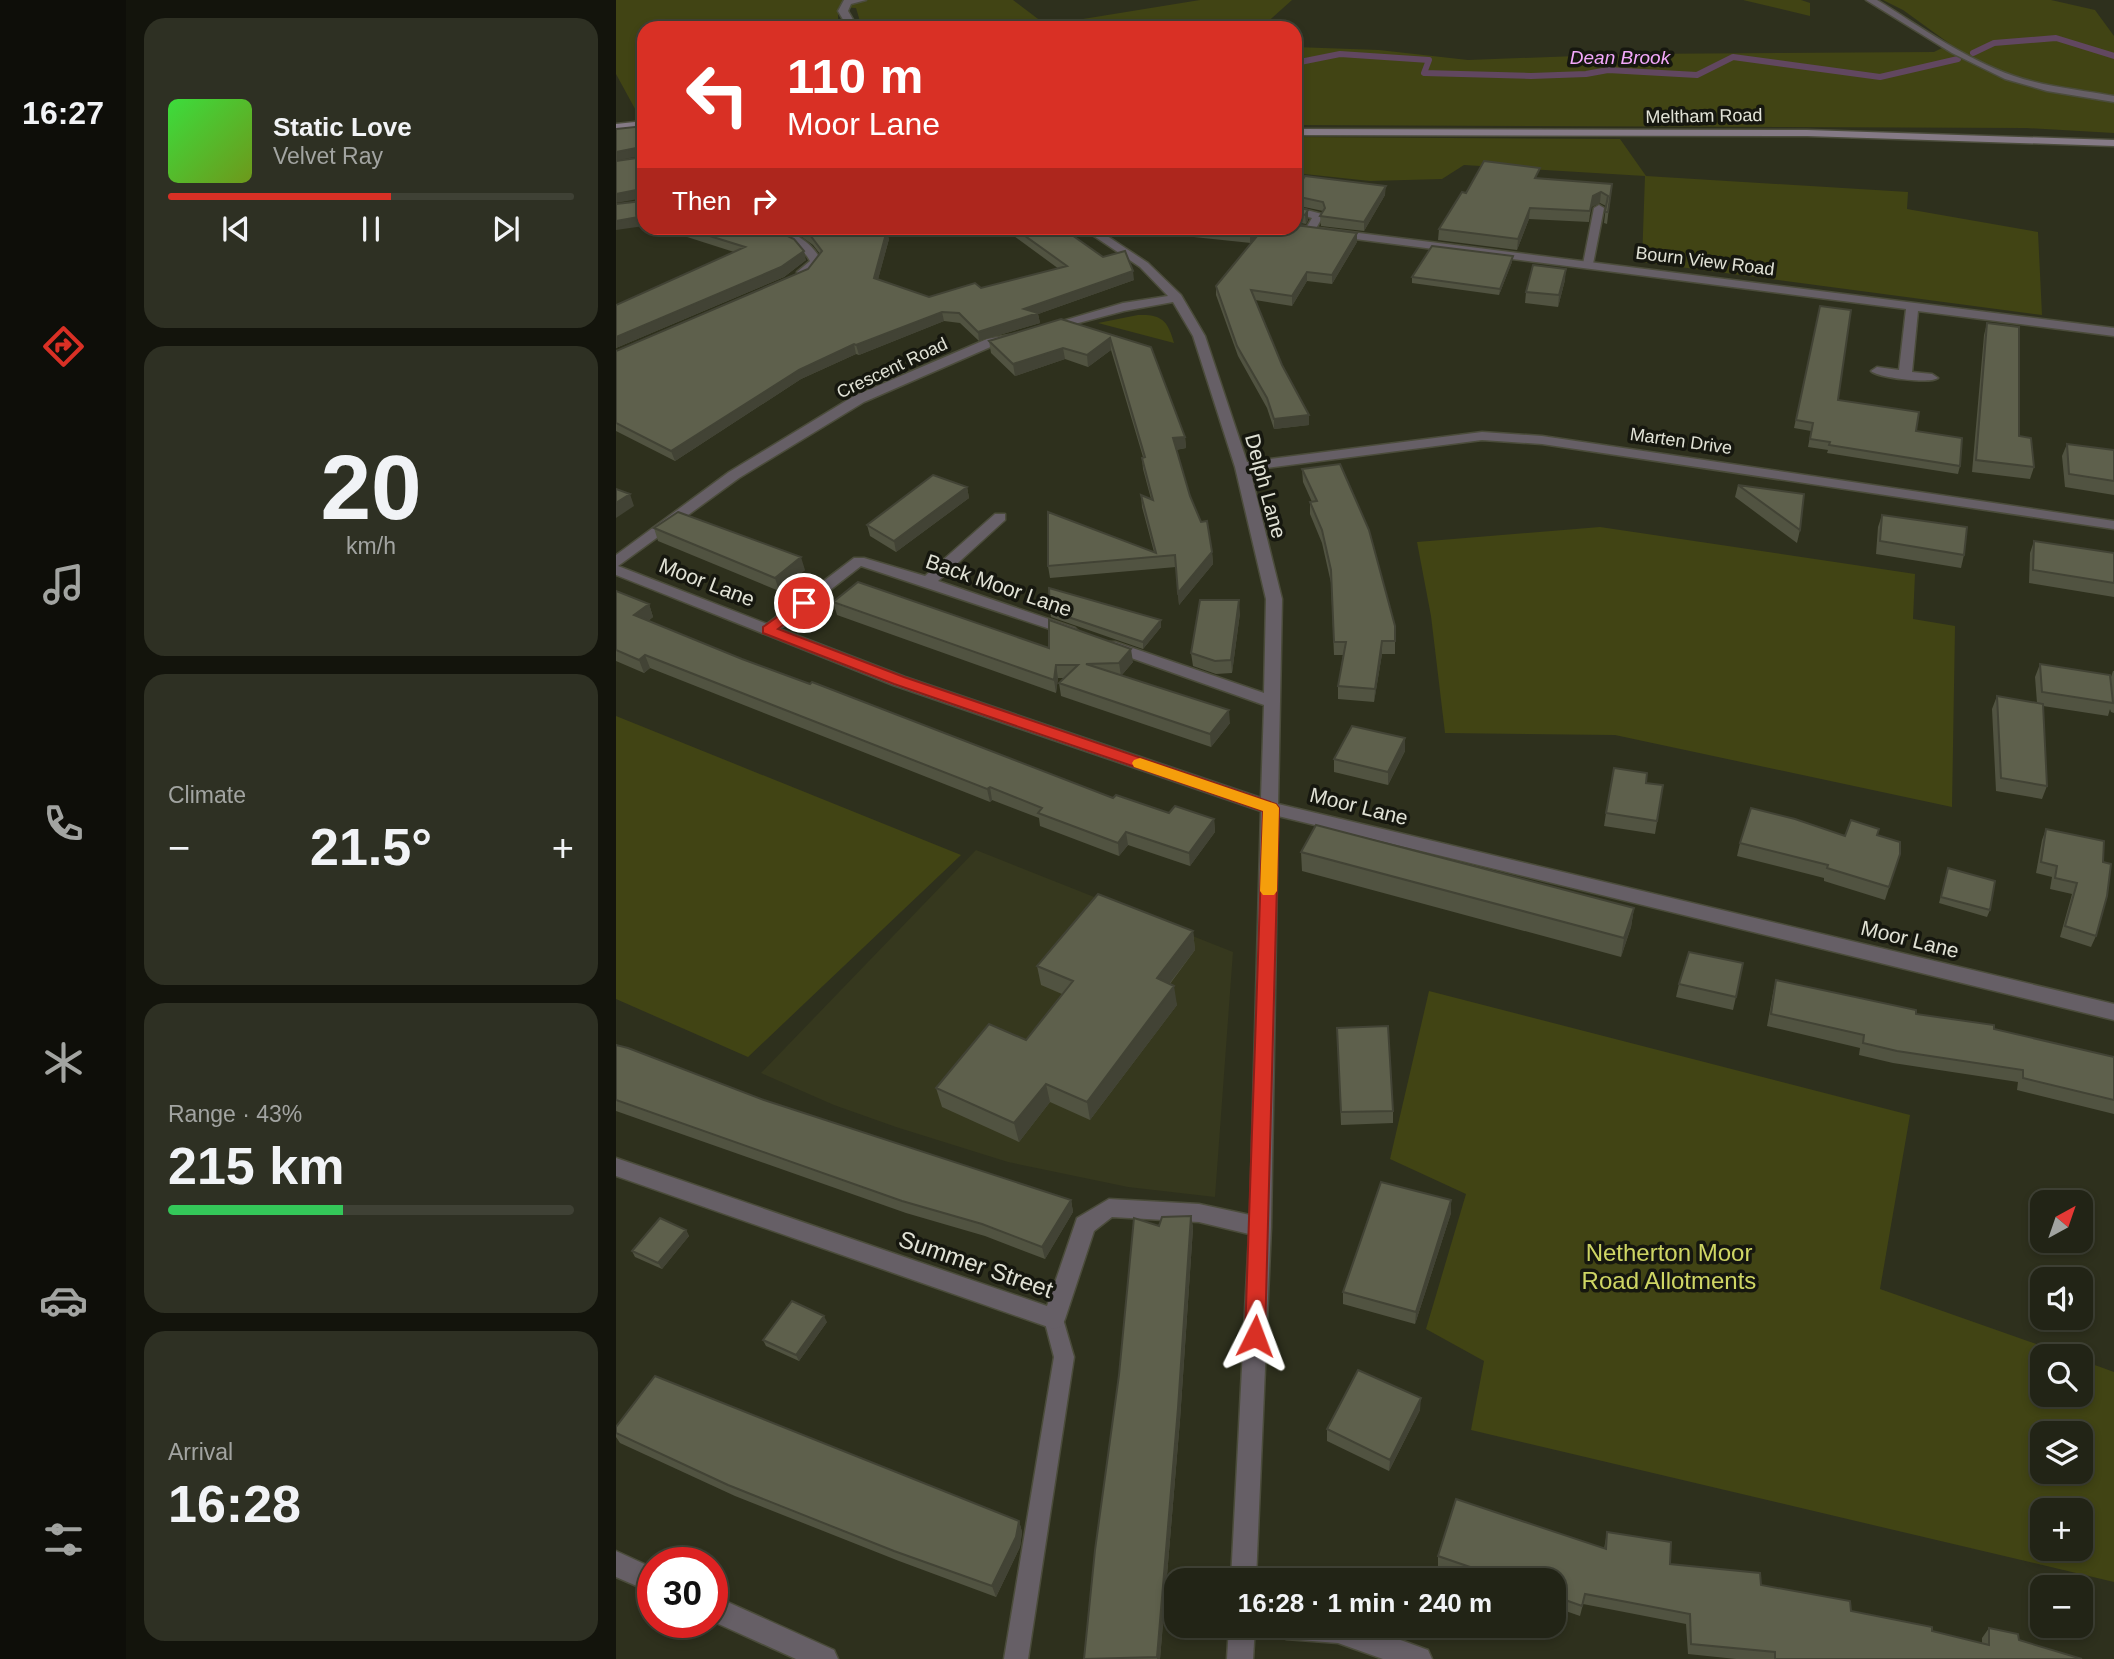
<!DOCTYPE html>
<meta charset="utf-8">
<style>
body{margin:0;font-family:Arial,sans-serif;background:#2e3023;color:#f1f3f6;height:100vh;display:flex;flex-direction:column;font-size:26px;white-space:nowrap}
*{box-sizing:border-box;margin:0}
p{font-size:23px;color:#a2a4a1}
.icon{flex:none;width:38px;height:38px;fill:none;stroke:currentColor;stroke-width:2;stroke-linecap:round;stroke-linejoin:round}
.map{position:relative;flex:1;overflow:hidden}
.details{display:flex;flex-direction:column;gap:18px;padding:18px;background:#13140c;width:490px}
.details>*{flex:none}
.top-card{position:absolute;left:21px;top:21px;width:665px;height:214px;border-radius:21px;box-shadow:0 4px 10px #0003,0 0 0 2px #3f4135;background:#d93025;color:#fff;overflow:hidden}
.needle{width:46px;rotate:40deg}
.controls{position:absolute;left:1414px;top:1190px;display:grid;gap:14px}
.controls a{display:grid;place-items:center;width:63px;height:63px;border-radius:14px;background:#222416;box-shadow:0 4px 10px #0003,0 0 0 2px #3f4135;font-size:35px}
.speed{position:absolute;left:21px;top:1547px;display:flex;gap:14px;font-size:35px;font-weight:700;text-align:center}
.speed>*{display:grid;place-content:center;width:91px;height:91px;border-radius:50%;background:#222416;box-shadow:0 4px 10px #0003,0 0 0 2px #3f4135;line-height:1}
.speed .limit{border:10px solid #d22;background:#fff;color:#111}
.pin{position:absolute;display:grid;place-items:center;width:60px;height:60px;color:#fff;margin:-30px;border:4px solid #fff;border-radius:50%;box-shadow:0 2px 7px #0007}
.me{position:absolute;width:77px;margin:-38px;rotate:3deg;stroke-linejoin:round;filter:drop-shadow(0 0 5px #0008)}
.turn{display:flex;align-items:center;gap:24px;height:147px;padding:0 35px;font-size:32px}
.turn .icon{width:91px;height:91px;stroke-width:2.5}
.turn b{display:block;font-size:49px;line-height:60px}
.then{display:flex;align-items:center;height:66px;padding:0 35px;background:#0003;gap:14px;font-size:26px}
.big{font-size:52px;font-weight:700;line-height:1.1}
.details .card{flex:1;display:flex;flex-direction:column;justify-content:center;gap:10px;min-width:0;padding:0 24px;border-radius:21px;background:#2e3023}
.details .dial{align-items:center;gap:0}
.dial b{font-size:91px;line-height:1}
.song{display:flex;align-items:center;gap:21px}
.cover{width:84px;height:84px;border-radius:10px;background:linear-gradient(135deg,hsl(120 70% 55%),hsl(80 70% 35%))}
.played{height:7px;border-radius:4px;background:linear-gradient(90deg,#d93025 55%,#3f4135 55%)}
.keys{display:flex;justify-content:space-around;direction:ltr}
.heat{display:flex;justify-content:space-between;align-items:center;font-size:38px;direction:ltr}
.charge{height:10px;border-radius:5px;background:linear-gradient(90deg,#34c759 43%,#3f4135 0)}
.trip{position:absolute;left:548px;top:1568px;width:402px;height:70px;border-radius:21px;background:#222416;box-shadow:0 4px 10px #0003,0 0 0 2px #3f4135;font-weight:700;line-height:70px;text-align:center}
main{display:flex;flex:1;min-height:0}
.tabs{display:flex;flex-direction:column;width:126px;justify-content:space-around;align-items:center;background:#0e0e09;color:#a2a4a1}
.tabs .icon{width:49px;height:49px}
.tabs .on{color:#d93025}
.tabs b{font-size:32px;color:#f1f3f6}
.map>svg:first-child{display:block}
</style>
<main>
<nav class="tabs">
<b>16:27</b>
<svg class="icon on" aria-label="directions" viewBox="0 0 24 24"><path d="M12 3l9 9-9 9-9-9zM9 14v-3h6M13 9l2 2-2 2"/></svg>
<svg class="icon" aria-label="music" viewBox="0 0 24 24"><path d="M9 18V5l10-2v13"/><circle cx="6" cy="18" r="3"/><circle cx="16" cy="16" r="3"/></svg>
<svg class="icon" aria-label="phone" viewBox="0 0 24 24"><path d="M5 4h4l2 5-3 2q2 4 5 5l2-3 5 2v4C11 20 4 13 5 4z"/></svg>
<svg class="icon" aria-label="climate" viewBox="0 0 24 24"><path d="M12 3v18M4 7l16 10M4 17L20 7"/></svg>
<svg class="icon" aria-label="car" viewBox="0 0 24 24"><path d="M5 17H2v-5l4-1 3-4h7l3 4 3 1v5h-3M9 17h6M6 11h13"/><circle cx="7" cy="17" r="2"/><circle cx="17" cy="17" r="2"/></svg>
<svg class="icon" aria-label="filters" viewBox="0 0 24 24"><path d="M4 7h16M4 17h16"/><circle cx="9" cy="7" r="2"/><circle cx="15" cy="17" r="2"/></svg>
</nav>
<section class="details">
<div class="card">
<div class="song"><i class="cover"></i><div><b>Static Love</b><p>Velvet Ray</p></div></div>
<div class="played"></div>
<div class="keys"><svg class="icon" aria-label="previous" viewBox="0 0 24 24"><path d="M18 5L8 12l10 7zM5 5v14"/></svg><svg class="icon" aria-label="pause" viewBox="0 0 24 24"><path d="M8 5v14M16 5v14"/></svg><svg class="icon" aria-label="next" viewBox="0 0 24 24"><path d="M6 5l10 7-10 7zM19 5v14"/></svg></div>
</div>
<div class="card dial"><b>20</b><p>km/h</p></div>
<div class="card"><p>Climate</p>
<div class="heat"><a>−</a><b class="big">21.5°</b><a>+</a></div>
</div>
<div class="card"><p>Range · 43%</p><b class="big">215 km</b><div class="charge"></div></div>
<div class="card"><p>Arrival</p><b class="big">16:28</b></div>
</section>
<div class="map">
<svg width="1498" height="1659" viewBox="0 0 1498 1659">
<rect width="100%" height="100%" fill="#2e301d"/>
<path fill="#36381e" d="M360,850L617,952L599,1197L512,1187L392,1162L280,1127L218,1105L145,1073Z"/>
<path fill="#414414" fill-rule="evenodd" d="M0,0H397L430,25L584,0H676L645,28H246L240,8L222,7V28H28V118H24L0,74Z
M1127,0H1185L1194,3V16Z
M1267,0H1435L1479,10L1498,36V133L1410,128L679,125V47L763,50L852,60L1015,54L1318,52L1334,44L1287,10Z
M679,137L1004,139L1030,176L1292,192L1291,209L1422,232L1426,315L1026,262L1029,176L848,165L826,179L754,181L679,173Z
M522,315C546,314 552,321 558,343L482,323Z
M984,527L1299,574L1297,619L1339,626L1336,807L999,735L829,733L815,616L801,542Z
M0,716L345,855L132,1057L0,999Z
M813,991L1294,1115L1264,1289L1454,1356H1426V1395H1465V1360L1498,1372V1582L855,1430L868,1361L810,1329L850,1194L774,1159ZM1426,1433H1465V1472H1426ZM1426,1510H1465V1549H1426Z"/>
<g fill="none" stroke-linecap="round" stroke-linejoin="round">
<path stroke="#614760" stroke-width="6" d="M1357,53L1378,43L1440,38L1498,56
M679,63L724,54L813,60L808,73L915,76L970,74L992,70L1081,75L1117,57L1264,77L1342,59"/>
<g stroke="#4b4c3b" stroke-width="3">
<path id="service" d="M983,205L988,208L977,264L972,267L967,264L978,208Z
M679,207L706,214L707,216L698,232L689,230L696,218L679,213Z
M438,1310L445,1312L458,1357L412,1659H388L438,1357L428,1319L431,1312Z"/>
</g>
<g stroke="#4b4c3b" stroke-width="3">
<path id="minor" d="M228,0H250L235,4L232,11L242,28H232L222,11Z
M1250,0H1261C1305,27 1349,59 1398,76C1430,87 1465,90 1498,96V102L1431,91L1389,79L1336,53Z
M679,225L1498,328V336L1302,311L1296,372L1316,374L1322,378C1314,384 1263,378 1255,371L1261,367L1283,370L1290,309L676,231L670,228H679Z
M144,228C169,226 195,239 206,262L189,278H181V272L194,261C183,240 161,241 144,228Z
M466,228H479L532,263L565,295L589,336L631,462L866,432L926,436L1498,521V529L926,444L866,440L634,470L666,599L662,804L1498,1004V1020L662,816L655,1227L640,1580H615L633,1234L583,1222L496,1217L478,1231L449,1319L446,1326L438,1329L0,1176V1158L431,1306L461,1218L493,1199L583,1204L634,1215L645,811L277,685L0,575V555L113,472L238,396L371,339L399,334V340L379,345L248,402L123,478L2,566L151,624L238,558H248L309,576L379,514H389V520L322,581L459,628L462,631L459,634H449L245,566L164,629L289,677L645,798L648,705L487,648L485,645L487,642H499L648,693L650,599L619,467L577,336L557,302L508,311L432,331L426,327L507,303L552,296L524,267Z
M0,1551L37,1568V1593L0,1577Z
M96,1595L218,1650L222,1659H180L96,1621Z
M613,1626H639L637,1659H611Z
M657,1626H746L812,1650L816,1659H767L722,1643L670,1639L661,1635Z"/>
</g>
<g stroke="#4b4c3b" stroke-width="3">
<path id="secondary" d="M28,121V127L0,130V124Z
M679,129L1191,130L1498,140V146L1191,136L679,135Z"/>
</g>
<use href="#service" fill="#665f66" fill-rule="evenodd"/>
<use href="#minor" fill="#665f66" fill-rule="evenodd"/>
<use href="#secondary" fill="#857a86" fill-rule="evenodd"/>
</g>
<path fill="#515341" d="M923,178L996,184L991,224L988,223L990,206L984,203L975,207L973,222L913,219L901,250L822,240L823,229L850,193Z
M679,180L769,195L748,231L705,226L704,216L707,211L679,205Z
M679,206L692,210V220L690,224L679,222Z
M43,228H155L190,260L168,277L0,348V305L118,252Z
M177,228H267L273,239L262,279L313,297L365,288L443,269L387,228H466V230L447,228L518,280L422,314L424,323L363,341L344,323L328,321L243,355L240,354L185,379L59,461L0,431V351L192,269L204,254L197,245L179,232Z
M482,228H679L741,242L716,284L691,281L676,306L639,300L666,365L693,425L658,429L651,408L622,356L600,295V286L635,243L549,234L526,232L523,237L492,233Z
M896,262L883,295L796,283V277Z
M949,280L942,307L909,303L910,292Z
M1204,306L1222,400L1300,431L1344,466L1342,474L1211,453L1212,450L1192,447L1195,431L1178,428Z
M445,319L535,347L569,437L570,448L560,450L574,496L596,552L597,564L563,605L560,567L434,578L432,566L538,552L526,507L525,495L535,499L527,469L526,458L527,457L495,350L472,367L449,359L399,376L375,353L373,341Z
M1371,323L1403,436L1418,467L1414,479L1356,472L1368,335Z
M1451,444L1498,450V495L1449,487L1446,456Z
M686,469L779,641V654H766L758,702L722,699V686L727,655H718L715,583L706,543L694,514V502H696L687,482Z
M1122,485L1184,530L1181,543L1119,497Z
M351,487L353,498L280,552L254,536L251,525Z
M1266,515L1348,555L1345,568L1260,554L1262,527Z
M38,528L189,570L163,591L42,541Z
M1418,541L1498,553V597L1413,583L1414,553Z
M0,591L33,604L37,617L32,621L126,659L497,798L553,813L598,819L599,832L574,866L512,845L503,856L424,826L423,818L376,800L374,802L34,668L28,673L0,661Z
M217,602L433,648L517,662L505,676L614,723L595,747L445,696L443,683L448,678H442L440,693L221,615Z
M434,611L545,627L527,649L435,617Z
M624,613L616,673L600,674L577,666L575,653Z
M1424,664L1495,677L1497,671H1498V713L1495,712L1494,709L1492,716L1427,706L1431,786L1426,799L1380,791L1376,709L1381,696L1421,703L1419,677Z
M789,738V751L772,785L718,772V759Z
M1047,785L1039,834L988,826L990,813Z
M1430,829L1488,841L1480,936L1475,947L1444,937L1456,894L1434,889L1436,877L1420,873L1426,840Z
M1261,835L1284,854L1269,900L1208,881V878L1121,856L1124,843Z
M685,852L1018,908L1015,927L1005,957L686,871Z
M1332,868L1374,910L1371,917L1323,903Z
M577,931L579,950L554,984L561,1005L474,1120L434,1102L403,1142L326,1107L320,1088L410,1040L446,994L425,985L421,966Z
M1160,980L1300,1014L1378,1029L1498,1057V1114L1401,1090L1402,1082L1277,1063L1243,1055L1244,1048L1151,1026L1157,993Z
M1063,984L1120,997L1117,1010L1060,997Z
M721,1028L777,1111V1123L725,1125Z
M0,1045L148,1100L455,1200L457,1212L429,1259L369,1236L290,1213L0,1111Z
M835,1200V1213L799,1324L727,1304V1292Z
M575,1216L577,1228L564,1420L544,1659H468L543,1226Z
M70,1230L73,1236L46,1269L19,1257L16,1251Z
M211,1322L183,1361L150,1346L147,1340Z
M804,1410L773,1471L711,1441V1429Z
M0,1427L403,1521L406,1532L404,1547L380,1597L283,1561L119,1496L4,1443L0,1437Z
M991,1532L1054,1564L1145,1585L1235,1611L1366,1643V1638L1373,1628L1403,1640L1466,1659H1120L1072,1654L1070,1624L967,1604L964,1616L938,1607V1580H861L822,1566V1556L988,1549Z"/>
<path fill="#424335" d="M25,147L28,155L0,161V152Z
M770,186L769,195L748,231V222Z
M25,189L28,198L0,203V194Z
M985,192L984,203L975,207L973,222L977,196Z
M914,208L913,219L901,250L902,239Z
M692,210V220L690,224L689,215Z
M28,216V226L0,230V221Z
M522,228H526V232L523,237Z
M271,230L273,239L260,287L258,278Z
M646,230V240L634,244V234Z
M741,233V242L716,284V275Z
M188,251L190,260L168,277L0,348V337Z
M897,256L896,262L883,295L884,289Z
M950,269L949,280L942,307L943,295Z
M517,271L518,280L422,314L424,323L363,341L362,332L408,309Z
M691,272V281L676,306V296Z
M326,312L328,321L243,355L240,345Z
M494,338L495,350L472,367L471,355Z
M238,344L240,354L185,379L59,461L55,451L183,370Z
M447,348L449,359L399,376L397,364Z
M693,415V425L658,429V419Z
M569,437L570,448L558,450L557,438Z
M351,487L353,498L280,552L278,541Z
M14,494L18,506L0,518V503Z
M596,552L597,564L563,605L562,593Z
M185,557L189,570L163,591L159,578Z
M623,600L624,613L616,673L615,660Z
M33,604L37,617L23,628L18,615Z
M545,620V627L527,649V642Z
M766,641V654L758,702L759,689Z
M515,649L517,662L505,676L503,663Z
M29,655L34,668L28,673L23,660Z
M440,665L442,678L440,693L438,680Z
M613,710L614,723L595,747L594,734Z
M789,738V751L772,785V772Z
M374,787L376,800L374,802L371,789Z
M598,819L599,832L574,866L573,853Z
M510,832L512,845L503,856L502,843Z
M1018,908L1015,927L1005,957L1008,938Z
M577,931L579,950L543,997L541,978Z
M558,986L561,1005L474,1120L471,1102Z
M430,1084L434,1102L403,1142L398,1123Z
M455,1200L457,1212L429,1259L426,1247Z
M835,1200V1213L799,1324L800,1312Z
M575,1216L577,1228L564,1420L544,1659H541Z
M70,1230L73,1236L46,1269L42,1263Z
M208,1316L211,1322L183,1361L180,1355Z
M805,1398L804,1410L773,1471L774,1460Z
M403,1521L406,1532L404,1547L380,1597L376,1586Z"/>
<path fill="#5e604c" stroke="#424335" stroke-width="2" d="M28,126V216L0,221V204L26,201L28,192L25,189L0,194V161L27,157L28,149L25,147L0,152V129Z
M868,161L924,168L919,178L996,184L992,212H989L992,196L985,192L977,196L974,211L914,208L902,239L823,229L846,192L850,193Z
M689,176L770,186L748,222L704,216L709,208L707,202L679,196V180L686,181Z
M679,206L692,210L689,215L679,213Z
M679,225L741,233L716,275L691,272L676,296L635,290L666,365L693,415L658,419L651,398L621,346L600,286L646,230L634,234L575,228H679Z
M68,228H155L178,239L188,251L165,267L0,337V305L129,247Z
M183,228H267L271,230L258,278L313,297L359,283L365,288L451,266L398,228H446L487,257L509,251L517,271L408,309L422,313L362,332L343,313L326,312L240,345L238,344L183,370L55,451L0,423V351L192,269L206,251L194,235Z
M816,246L897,256L884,289L796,277Z
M917,265L950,269L943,295L910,292Z
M1204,306L1235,310L1222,400L1303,412L1300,431L1346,438L1344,466L1213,445L1214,442L1194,439L1197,423L1180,420Z
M445,319L535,347L569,437L557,438L574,496L585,522L591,521L596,552L562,593L559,555L432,566V512L540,553L525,495L537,500L526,458L529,457L494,338L471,355L447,348L397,364L373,341Z
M1371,323L1403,327V436L1415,438L1418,467L1360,460Z
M1451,444L1498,450V481L1453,474Z
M724,464L753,530L779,626V641H766L759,689L722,686L730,642H718L715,570L706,530L694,502L701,501L686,469Z
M317,475L351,487L278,541L251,525Z
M1122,485L1188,494L1184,530Z
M0,489L14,494L0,503Z
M62,512L185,557L159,578L38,528Z
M1266,515L1351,527L1348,555L1264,541Z
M1418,541L1498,553V583L1417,570Z
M242,582L433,648V620L515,649L503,663L470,664L613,710L594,734L443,683L462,665H440L438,680L217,602Z
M433,588L545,620L527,642L434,611Z
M0,591L33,604L18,615L126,659L194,684L196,682L497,798L500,795L553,813L559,806L598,819L573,853L510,832L502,843L422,813L426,808L374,787L371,789L29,655L23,660L0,650Z
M584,600H623L615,660L599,661L575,653Z
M1424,664L1494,675L1497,703L1426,692Z
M1381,696L1427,704L1431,786L1385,778Z
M736,726L789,738L772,772L718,759Z
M998,768L1031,773L1030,783L1047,785L1041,821L990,813Z
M1135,808L1179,819L1229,836L1235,820L1263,829L1261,835L1284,842V854L1273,887L1211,868L1212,865L1124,843Z
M700,825L1018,908L1008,938L685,852Z
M1430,829L1488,841L1487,862L1495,864L1491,896L1480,936L1449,926L1461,883L1439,878L1441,866L1425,862Z
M1332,868L1379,881L1374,910L1325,897Z
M482,894L577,931L541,978L558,986L471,1102L430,1084L398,1123L320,1088L373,1024L410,1040L457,981L421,966Z
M1073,952L1127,963L1120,997L1063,984Z
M1160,980L1300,1010V1014L1378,1025V1029L1498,1057V1100L1407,1078V1070L1281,1051L1247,1043L1248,1035L1155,1014Z
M772,1026L777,1111L725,1112L721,1028Z
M0,1045L12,1048L148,1100L455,1200L426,1247L366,1224L286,1201L0,1100Z
M765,1182L835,1200L800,1312L727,1292Z
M575,1216L562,1408L541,1657L468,1659L479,1550L503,1375L518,1218L543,1226L546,1217Z
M44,1218L70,1230L42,1263L16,1251Z
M176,1301L208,1316L180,1355L147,1340Z
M742,1370L805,1398L774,1460L711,1429Z
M39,1376L403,1521L400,1537L376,1586L278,1551L112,1485L0,1433V1427Z
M840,1499L990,1549L991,1532L1055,1542L1054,1564L1144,1573L1145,1585L1234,1601L1235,1611L1316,1627V1631L1373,1645V1628L1402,1634L1403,1640L1466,1659H1159V1652L1075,1644L1074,1614L969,1594L966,1606L938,1596V1580H892L822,1556Z"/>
<path fill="#d93025" stroke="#8d1f18" stroke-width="2" d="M188,598L193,600V606L162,629L288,677L660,804L663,808L649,1336L646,1342L639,1345L632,1342L629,1336L647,811L278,684L147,633V627Z"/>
<path fill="#f59e0b" d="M524,758L660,804L663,808L661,891L658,895H647L644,891L647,811L518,767L516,763L518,760Z"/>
<g text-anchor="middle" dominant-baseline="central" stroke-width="7" stroke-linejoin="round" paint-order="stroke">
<g font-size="18" fill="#e1e2d6" stroke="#16170f">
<text transform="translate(1088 116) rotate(-1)">Meltham Road</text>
<text transform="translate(1089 261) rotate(7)">Bourn View Road</text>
<text transform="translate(276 368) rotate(-25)">Crescent Road</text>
<text transform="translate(1065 441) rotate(8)">Marten Drive</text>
</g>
<g font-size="19" font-style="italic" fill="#f3a8fb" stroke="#16170f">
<text x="1004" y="57">Dean Brook</text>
</g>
<g font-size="21" fill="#e1e2d6" stroke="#16170f">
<text transform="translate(650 486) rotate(75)">Delph Lane</text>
<text transform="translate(91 582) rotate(21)">Moor Lane</text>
<text transform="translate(383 585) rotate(19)">Back Moor Lane</text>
<text transform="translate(743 806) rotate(14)">Moor Lane</text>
<text transform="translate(1294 939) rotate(14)">Moor Lane</text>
</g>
<g font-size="24" fill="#cfd664" stroke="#16170f">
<text x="1053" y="1252">Netherton Moor<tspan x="1053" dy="28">Road Allotments</tspan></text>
</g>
<g font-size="24" fill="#e1e2d6" stroke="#16170f">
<text transform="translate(360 1264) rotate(19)">Summer Street</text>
</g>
</g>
</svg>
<div class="controls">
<a><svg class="needle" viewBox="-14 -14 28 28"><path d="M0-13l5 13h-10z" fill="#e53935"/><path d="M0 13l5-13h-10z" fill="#a2a4a1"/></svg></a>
<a><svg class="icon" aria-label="sound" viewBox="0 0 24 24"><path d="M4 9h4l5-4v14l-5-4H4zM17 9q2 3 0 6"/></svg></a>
<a><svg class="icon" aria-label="search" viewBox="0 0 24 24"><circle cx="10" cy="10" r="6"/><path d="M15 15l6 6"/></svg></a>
<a><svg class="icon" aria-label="layers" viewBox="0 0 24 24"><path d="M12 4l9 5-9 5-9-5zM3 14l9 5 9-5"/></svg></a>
<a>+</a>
<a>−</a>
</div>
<div class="speed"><div class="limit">30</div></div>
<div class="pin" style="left:188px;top:603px;background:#d93025"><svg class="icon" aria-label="arrive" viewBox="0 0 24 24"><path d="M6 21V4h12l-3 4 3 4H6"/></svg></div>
<svg class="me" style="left:639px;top:1336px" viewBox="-20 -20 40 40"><path d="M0-17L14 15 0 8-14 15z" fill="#d93025" stroke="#fff" stroke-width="4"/></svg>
<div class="trip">16:28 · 1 min · 240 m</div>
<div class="top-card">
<div class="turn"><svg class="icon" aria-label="left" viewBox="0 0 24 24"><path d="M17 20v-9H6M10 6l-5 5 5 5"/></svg><div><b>110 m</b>Moor Lane</div></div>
<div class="then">Then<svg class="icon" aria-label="right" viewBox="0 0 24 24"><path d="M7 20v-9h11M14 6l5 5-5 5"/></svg></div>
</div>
</div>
</main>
